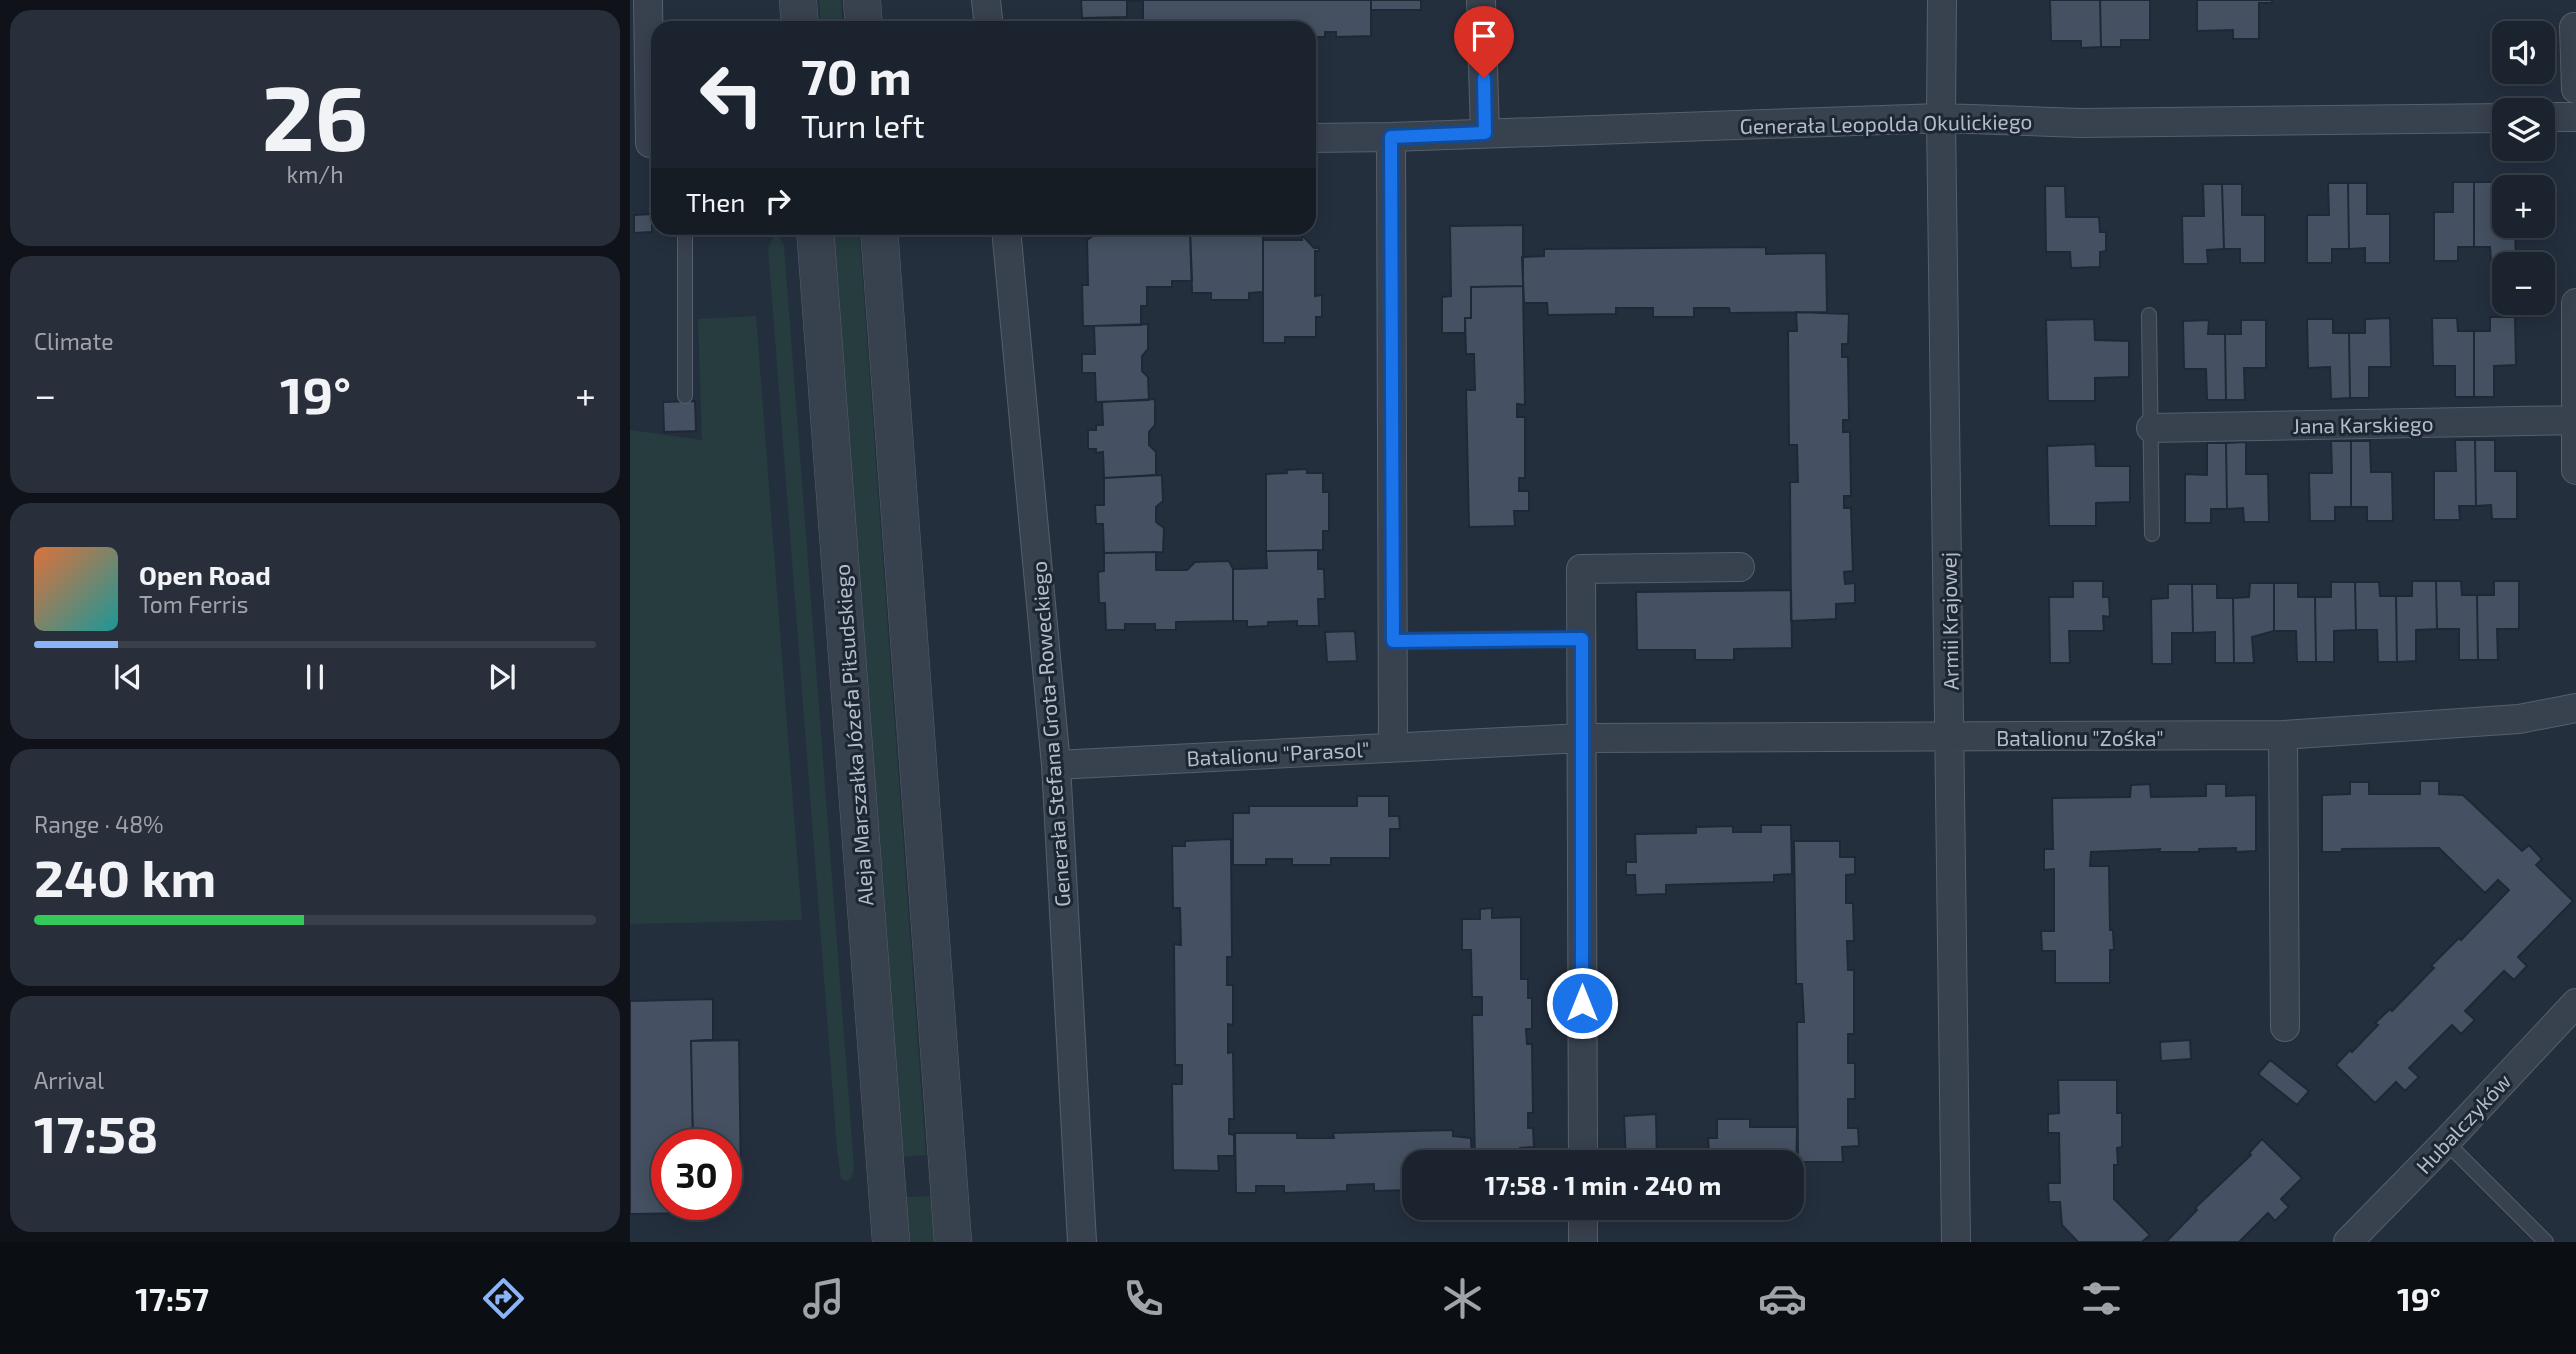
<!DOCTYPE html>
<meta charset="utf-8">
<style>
body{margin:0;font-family:"Exo 2",sans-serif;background:#282f3a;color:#f1f3f6;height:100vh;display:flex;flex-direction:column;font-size:26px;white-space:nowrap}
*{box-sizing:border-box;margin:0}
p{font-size:23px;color:#a0a4aa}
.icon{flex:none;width:38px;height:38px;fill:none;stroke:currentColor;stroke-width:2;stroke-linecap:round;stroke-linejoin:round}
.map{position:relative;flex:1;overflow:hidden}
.sheet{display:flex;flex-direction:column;gap:10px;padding:10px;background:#0f1319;width:630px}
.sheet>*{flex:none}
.guide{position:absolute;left:21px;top:21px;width:665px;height:214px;border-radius:21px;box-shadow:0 4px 18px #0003,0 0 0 2px #39404a;background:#1b232e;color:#f1f3f6;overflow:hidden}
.controls{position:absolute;left:1862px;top:21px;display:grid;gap:14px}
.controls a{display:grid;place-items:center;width:63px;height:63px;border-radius:14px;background:#1b232e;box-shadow:0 4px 18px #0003,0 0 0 2px #39404a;font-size:35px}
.speed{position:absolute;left:21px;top:1129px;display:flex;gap:14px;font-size:35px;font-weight:700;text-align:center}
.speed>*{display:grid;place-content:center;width:91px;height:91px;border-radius:50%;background:#1b232e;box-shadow:0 4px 18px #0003,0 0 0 2px #39404a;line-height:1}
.speed .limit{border:10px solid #d22;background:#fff;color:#111}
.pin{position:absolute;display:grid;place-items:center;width:60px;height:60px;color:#fff;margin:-72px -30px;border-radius:50% 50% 50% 0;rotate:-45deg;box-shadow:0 0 7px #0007}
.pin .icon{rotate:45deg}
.me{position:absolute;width:77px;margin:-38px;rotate:0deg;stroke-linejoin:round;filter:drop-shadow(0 0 5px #0008)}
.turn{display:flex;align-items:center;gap:24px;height:147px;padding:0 35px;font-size:32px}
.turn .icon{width:91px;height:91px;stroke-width:2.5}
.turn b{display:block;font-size:49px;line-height:60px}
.then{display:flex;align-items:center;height:66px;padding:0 35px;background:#0003;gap:14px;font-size:26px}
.big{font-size:52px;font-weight:700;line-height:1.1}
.sheet .card{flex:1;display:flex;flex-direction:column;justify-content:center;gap:10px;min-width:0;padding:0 24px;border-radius:21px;background:#282f3a}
.sheet .dial{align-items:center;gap:0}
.dial b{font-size:91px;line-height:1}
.song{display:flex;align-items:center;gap:21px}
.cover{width:84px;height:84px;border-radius:10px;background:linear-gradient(135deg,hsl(20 70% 55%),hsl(180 70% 35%))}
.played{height:7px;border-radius:4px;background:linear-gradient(90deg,#8ab4f8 15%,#39404a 15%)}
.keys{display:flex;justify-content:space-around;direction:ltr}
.heat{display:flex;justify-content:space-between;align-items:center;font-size:38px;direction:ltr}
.charge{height:10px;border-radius:5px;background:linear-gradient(90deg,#34c759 48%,#39404a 0)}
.trip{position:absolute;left:772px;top:1150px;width:402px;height:70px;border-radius:21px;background:#1b232e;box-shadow:0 4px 18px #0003,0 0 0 2px #39404a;font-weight:700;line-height:70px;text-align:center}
.dock{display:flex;height:112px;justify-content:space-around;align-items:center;background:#0b0e12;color:#a0a4aa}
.dock .icon{width:49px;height:49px}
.dock .selected{color:#8ab4f8}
.dock b{font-size:32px;color:#f1f3f6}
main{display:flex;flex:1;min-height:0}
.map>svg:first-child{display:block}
</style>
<main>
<section class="sheet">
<div class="card dial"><b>26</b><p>km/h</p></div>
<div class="card"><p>Climate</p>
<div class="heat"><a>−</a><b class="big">19°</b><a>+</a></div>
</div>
<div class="card">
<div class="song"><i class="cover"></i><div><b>Open Road</b><p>Tom Ferris</p></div></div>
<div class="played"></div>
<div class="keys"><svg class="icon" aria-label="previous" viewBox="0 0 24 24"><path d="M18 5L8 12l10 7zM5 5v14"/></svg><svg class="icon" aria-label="pause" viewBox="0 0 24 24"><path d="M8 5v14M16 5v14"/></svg><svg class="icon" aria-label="next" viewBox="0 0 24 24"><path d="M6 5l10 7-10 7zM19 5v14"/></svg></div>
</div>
<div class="card"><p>Range · 48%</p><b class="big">240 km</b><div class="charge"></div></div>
<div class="card"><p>Arrival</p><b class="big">17:58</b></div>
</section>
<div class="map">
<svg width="1946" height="1242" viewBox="0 0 1946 1242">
<rect width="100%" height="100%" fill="#242f3e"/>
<path fill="#263c3f" d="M189,0H211L213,28H191Z
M229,230L296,1155L271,1157L202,232Z
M144,236H149L154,246L224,1167L222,1177L218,1181L211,1179L207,1149L138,247Z
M126,316L172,920L0,924V430L72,440L68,319Z
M301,1196L305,1242H277L274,1197Z"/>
<path fill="#455162" stroke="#1f2835" stroke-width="2" d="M451,0H513V1H497V17L452,18Z
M513,0H741V36L706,37V32H695V37H679V28H513Z
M741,0H791V10H741Z
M1420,0H1470L1471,47L1451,48V41H1421Z
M1470,0H1520V40H1491V47H1471Z
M1567,0H1642V3H1629V39H1603V30L1567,31Z
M1823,182H1844V247H1828V261H1804V212H1823Z
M1844,182H1863V213H1874V226H1885L1886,261H1861L1860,247H1844Z
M1698,183H1718L1719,249H1702V263H1677V215H1699Z
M1718,183H1737V214H1760V263H1735V248L1719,249Z
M1573,184H1592L1594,249L1577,250L1578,264H1553L1552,216H1574Z
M1592,184H1612V215H1635V263H1610V249H1594Z
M1415,186H1435L1436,217H1469L1470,232H1476V251L1470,252V267L1441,268L1440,252H1416Z
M22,214V232L4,233V215Z
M893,225V286L841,287V318H835V333H812V297L821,296L820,226Z
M474,228H509V231H521V228H560L562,281H542V287H517V306H511V325L453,326L452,285H458L457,240Z
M588,228H605V234H633V292L619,293V300H581V293H562L560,233H588Z
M672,235L684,248H689V251H685V296L692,295V317H686V337H655V343H633V240H672Z
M1136,247V254L1196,253L1197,312L1100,313L1099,308H1064V317H1023V308H986V314L918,315L917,303H894L892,257L914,256V249Z
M893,286L895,405L887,404V417H895V478H889V491H899V511H884L885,526L839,527L836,390H845L844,354H836L835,318H841V287Z
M1166,312L1219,314L1218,344H1212V357H1218L1219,420H1213V432H1220L1221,496H1214V508H1221L1223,571L1214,572L1215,584L1225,583V603L1206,604V619L1161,621L1160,482H1168L1167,445H1159L1158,331H1167Z
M1860,317H1885L1886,365L1864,366V397H1844V331H1860Z
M1760,318L1761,367H1739V398H1720L1719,333H1735V319Z
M1802,318H1827L1828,331H1844V397H1825V366H1803Z
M1464,319L1465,340L1499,341V377L1465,378V401H1418L1416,320Z
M1677,319H1703V333H1719L1720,398L1701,399L1700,367L1678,368Z
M1579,320L1578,334H1595L1596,400H1577L1576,369H1554L1553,321Z
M1611,320H1636V368H1614L1615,400H1596L1595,334H1611Z
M518,324V349L512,356V371L518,377L519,400L466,402L465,373H452V354H465L464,326Z
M525,399V425L519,432V445L526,452V475L474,478L473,452L466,453V449H458V430H466V425H473L472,402Z
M65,401L66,431L34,432L33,402Z
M1825,440H1845L1846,506H1829L1830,520H1804V471H1826Z
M1845,440H1865V471H1887V519H1862L1861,505L1846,506Z
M1701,441H1721V507H1705V521H1680L1679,473H1702Z
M1721,441H1740L1741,472H1762L1763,521H1737V507H1721Z
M1616,442V474H1638L1639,522H1614L1613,508L1597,509L1596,443Z
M1577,443H1596L1597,509H1581V523H1555V474L1577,475Z
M1465,444L1466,466H1500V502L1466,503V526H1419L1417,446Z
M677,469V473H693V492H699V531H693V550L636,551V474L657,473L656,470Z
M532,475L533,501L526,507V522L534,528L533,552L474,553L473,524H466L465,505H474V478Z
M688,550V569H694L695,599H688L689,626H667V621L638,622V626L617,627V621H603V569L637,568L636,551Z
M526,552V570H557L565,562L599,561L603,569V621L546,622V630H525V624H495V630H476L475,603H469L468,572L474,571V553Z
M1443,581H1473V597H1479L1480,617L1473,616L1474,631H1439L1440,663H1420L1419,597H1443Z
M1782,581H1806L1807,629L1786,630V661L1767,662L1766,596H1782Z
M1806,581H1831L1832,595H1847L1848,660H1829V629H1807Z
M1864,581H1889V629H1867L1868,660H1848L1847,595H1864Z
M1701,582H1725L1726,630L1704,631V662H1686L1685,597H1701Z
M1725,582H1749L1750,596H1766L1767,662H1748L1747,630H1726Z
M1620,583H1644V631L1622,637L1624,663H1604L1603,598L1619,597Z
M1644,583H1668V597H1685L1686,662H1667L1666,631H1644Z
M1538,584H1562L1563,633H1542V664H1522L1521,599L1538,598Z
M1562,584H1587V598H1603L1604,663H1585V632L1563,633Z
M1161,590L1162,648L1104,649V660H1065V650H1007L1006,592Z
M725,631L727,661L697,662L695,632Z
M1790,781H1809V794L1833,795L1892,851L1899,845L1912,859L1906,865L1943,901L1888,957L1897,966L1884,980L1874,971L1835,1011L1845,1020L1831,1034L1822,1025L1779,1068L1789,1077L1775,1091L1766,1082L1745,1103L1706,1065L1720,1050L1722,1052L1748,1025L1745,1023L1760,1009L1762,1011L1804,968L1801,966L1829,938L1831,940L1879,890L1868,880L1855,893L1809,848L1712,849V852H1692V795L1720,794V782H1739V794H1790Z
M1520,784L1521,797L1576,796V784H1596V796L1626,795V851L1606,852V848L1569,849V852H1529L1530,849L1461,852L1460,866H1479L1480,930H1483L1484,950H1480V983H1425V951H1412L1411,931H1424V869L1414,870V849H1423L1422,798L1500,797L1501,785Z
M727,796H759V816H769L770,829H760V858H701V865H662V859H636V865H603V813H619V806H727Z
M1131,825H1161L1162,874L1144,875V882L1036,885V894L1006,895L1005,875H996V862H1006L1005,834L1066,833V827L1103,826V832H1131Z
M601,839L602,957H597V985H603V1025L598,1024V1053L603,1052L604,1119H599V1134L604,1135V1156H588L589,1171L543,1170L542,1084H552V1065H545L544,944L551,945L550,908H543L542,846H555V841Z
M1164,841H1210V857H1225V874L1216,875V903H1223L1224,941H1217L1218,970H1224V1034H1218V1063H1225V1099H1218V1128H1228L1229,1146L1212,1147L1213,1162H1168L1167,1022H1174L1172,984H1166Z
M862,908V918L891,917V979H898V998H902V1029H896L897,1044H902L903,1113H898V1128H903L904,1147L890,1148V1162H845L842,1015H852V997H842L841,950H832V919H850V909Z
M83,999V1040L61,1041L63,1144H37V1204H64V1213L0,1214V1001Z
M109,1040L111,1180H96V1144H63L61,1041Z
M1560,1040L1561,1059L1531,1061L1530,1042Z
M1640,1060L1679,1091L1667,1105L1628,1074Z
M1428,1080H1487V1113H1492V1147L1487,1148L1488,1165H1484V1199L1520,1235L1512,1242H1448L1432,1225L1430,1202H1419L1418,1183H1430L1429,1133H1418V1114L1429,1113Z
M1026,1114L1027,1162H996L994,1116Z
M1087,1119H1120V1127H1167L1166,1184L1162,1185V1162H1088L1087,1151H1079L1078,1138H1087Z
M823,1130V1136L841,1138L842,1162H784L782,1190L744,1191V1184L717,1185V1191L654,1193V1186H626V1193H606L605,1133H667V1138H704L703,1133Z
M1632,1139L1672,1178L1651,1199L1659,1207L1645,1221L1638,1213L1609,1242H1536L1567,1210L1565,1208L1621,1155L1619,1153Z"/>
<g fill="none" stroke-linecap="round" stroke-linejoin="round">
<g stroke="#565f6c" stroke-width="16">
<path id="service" d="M1519,315L1522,534
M55,396V228
M763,641L952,639
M1816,1142L1916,1242"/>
</g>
<g stroke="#565f6c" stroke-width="30">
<path id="minor" d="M18,0L20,143
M356,0L359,28
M851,0L855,133
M1312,0L1311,118L1326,1242
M1944,27L1946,89
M1913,117H1946
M761,137L763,747
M679,138L761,137L1311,118L1451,123L1874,118
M376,228L426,765L452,1242
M1946,303V470
M1521,428L1945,420
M1653,735L1655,1027
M426,765L952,738L1653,735L1889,719L1946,708
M953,1162L951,569L1110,567
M953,1208V1242
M1718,1242L1816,1142L1946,1003"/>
</g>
<g stroke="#565f6c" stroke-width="38">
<path id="tertiary" d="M168,0L170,28
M232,0L234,28
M185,228L261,1242
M249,228L323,1242"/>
</g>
<use href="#service" stroke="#38414e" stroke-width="14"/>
<use href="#minor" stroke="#38414e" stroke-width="28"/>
<use href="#tertiary" stroke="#38414e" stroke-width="37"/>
</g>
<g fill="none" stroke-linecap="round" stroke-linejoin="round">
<g stroke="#114b97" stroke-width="18">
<path id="route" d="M854,78L855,133L761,137L763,641L952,639V1003"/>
</g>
<use href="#route" stroke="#1a73e8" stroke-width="12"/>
</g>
<g text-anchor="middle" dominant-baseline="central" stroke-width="6" stroke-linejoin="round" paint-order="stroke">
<g font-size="21" fill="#b4bcc9" stroke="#1d2633">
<text transform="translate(1256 123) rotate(-1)">Generała Leopolda Okulickiego</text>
<text transform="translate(1733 424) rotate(-1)">Jana Karskiego</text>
<text transform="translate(1319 621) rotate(-91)">Armii Krajowej</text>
<text transform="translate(420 734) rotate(-94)">Generała Stefana Grota-Roweckiego</text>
<text transform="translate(223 735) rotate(-94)">Aleja Marszałka Józefa Piłsudskiego</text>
<text x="1450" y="737">Batalionu "Zośka"</text>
<text transform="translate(648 753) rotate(-3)">Batalionu "Parasol"</text>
<text transform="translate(1833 1123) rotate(-47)">Hubalczyków</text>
</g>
</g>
</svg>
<div class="controls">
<a><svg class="icon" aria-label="sound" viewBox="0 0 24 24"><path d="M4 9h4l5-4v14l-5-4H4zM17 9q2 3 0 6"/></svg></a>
<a><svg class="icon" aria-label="layers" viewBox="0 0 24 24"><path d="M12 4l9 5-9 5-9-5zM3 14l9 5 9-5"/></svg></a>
<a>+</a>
<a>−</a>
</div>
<div class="speed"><div class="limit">30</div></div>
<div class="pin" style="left:854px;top:78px;background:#d93025"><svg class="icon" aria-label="arrive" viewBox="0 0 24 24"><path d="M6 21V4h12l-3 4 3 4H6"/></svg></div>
<svg class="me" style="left:952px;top:1003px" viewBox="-20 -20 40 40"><circle r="17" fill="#1a73e8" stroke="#fff" stroke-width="3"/><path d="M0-11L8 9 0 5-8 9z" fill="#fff"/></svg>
<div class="trip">17:58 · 1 min · 240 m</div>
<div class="guide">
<div class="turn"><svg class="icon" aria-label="left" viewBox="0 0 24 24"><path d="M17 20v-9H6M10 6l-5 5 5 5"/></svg><div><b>70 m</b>Turn left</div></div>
<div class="then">Then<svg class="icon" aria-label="right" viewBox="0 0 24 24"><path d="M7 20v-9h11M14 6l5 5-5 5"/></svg></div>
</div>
</div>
</main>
<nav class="dock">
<b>17:57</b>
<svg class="icon selected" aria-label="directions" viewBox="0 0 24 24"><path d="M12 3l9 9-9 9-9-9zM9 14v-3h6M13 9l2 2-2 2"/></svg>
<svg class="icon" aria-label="music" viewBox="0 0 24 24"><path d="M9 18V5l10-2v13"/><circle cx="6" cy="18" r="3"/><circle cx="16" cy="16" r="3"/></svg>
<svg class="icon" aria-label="phone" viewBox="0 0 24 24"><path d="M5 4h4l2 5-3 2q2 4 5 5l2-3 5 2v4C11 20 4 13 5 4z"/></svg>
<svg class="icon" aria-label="climate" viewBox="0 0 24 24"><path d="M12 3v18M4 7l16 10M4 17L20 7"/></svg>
<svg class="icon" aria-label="car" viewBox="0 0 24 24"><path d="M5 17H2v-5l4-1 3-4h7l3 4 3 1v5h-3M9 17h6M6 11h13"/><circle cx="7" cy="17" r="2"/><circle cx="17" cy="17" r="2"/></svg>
<svg class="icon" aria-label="filters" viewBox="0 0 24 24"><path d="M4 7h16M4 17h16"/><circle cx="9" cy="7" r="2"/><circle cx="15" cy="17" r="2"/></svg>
<b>19°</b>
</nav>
